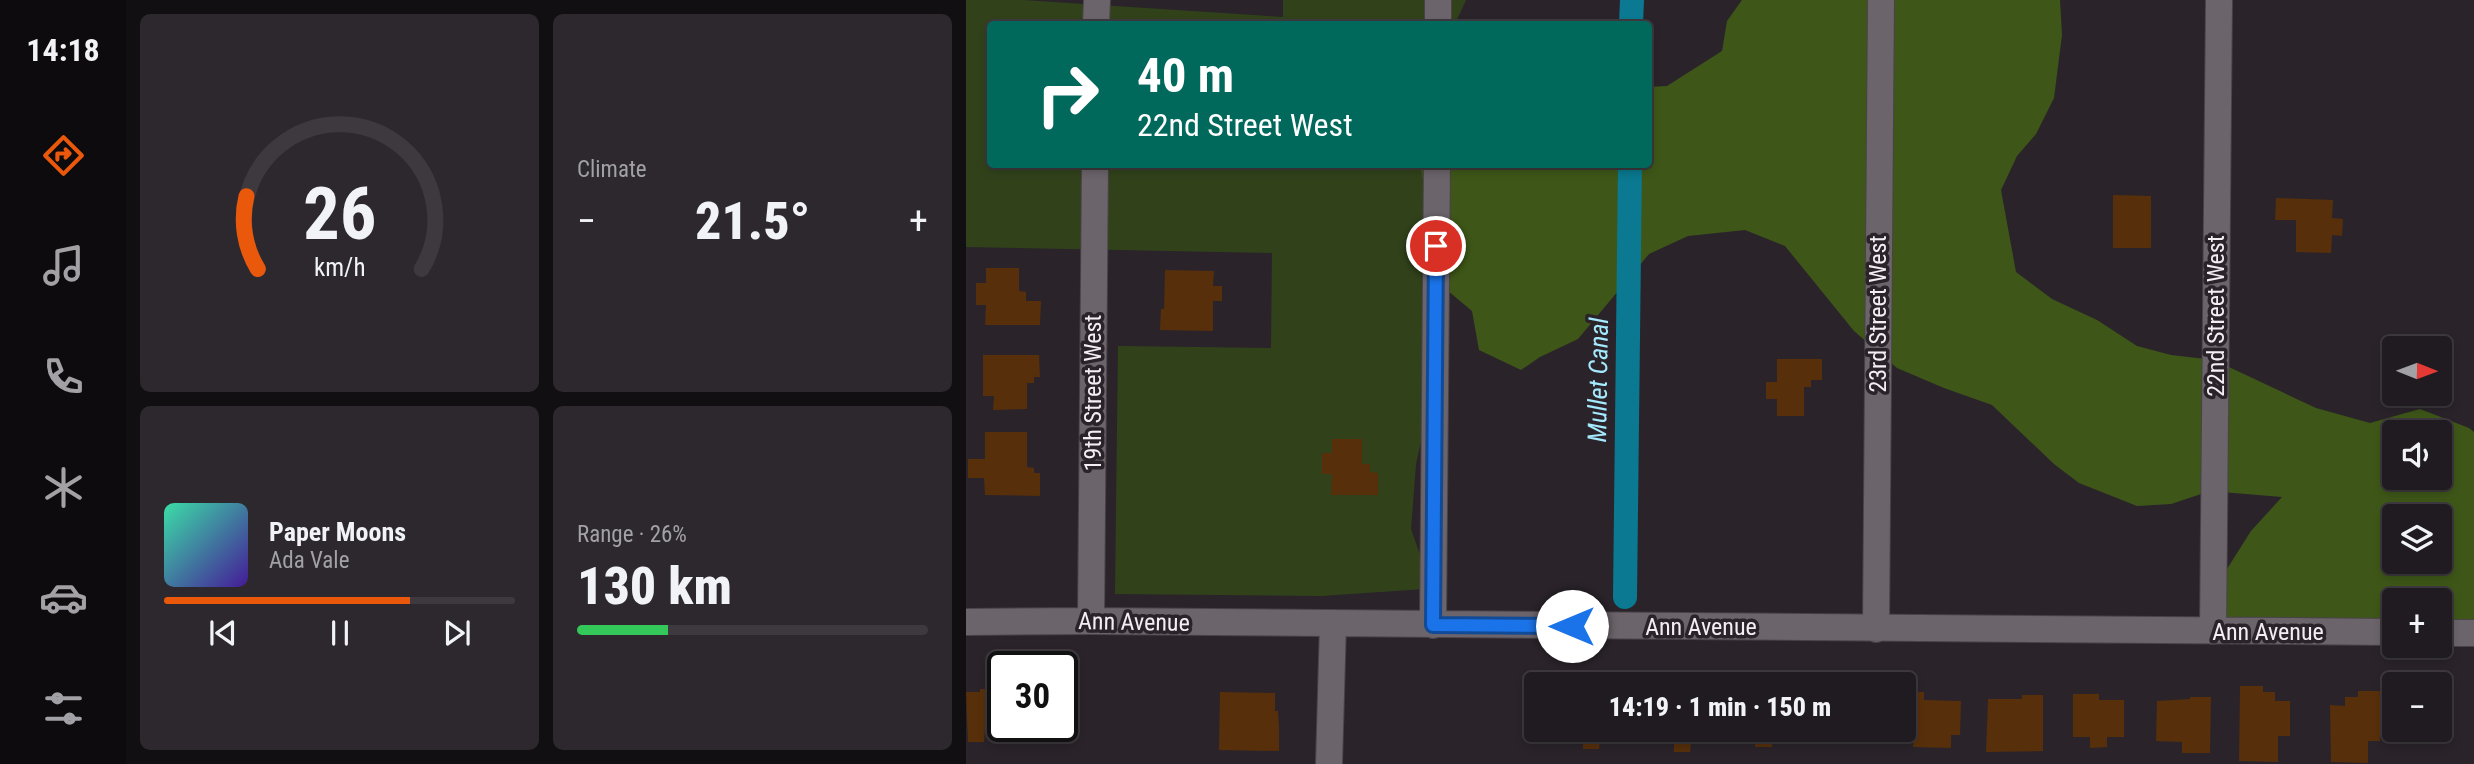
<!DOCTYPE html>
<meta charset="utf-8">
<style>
body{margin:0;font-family:"Roboto Condensed",sans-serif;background:#2d282d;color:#f1f3f6;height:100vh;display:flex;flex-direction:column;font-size:26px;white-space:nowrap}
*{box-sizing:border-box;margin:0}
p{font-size:23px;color:#a2a1a5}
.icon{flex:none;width:38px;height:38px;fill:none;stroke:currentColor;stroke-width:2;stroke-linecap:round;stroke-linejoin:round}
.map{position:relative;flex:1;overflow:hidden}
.drawer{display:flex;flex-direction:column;gap:14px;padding:14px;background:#120f12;width:840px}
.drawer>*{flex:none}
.banner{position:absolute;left:21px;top:21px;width:665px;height:147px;border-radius:7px;box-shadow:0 4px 10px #0003,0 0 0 2px #3d393e;background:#00695c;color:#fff;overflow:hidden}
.needle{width:46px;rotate:91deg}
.tools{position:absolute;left:1416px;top:336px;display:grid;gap:14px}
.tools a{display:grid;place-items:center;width:70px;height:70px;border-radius:7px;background:#201b20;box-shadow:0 4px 10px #0003,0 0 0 2px #3d393e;font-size:35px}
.speed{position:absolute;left:21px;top:651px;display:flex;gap:14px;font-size:35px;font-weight:700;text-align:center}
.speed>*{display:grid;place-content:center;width:91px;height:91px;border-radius:50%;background:#201b20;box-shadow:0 4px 10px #0003,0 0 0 2px #3d393e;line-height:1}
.speed .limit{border:4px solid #111;border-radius:10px;background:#fff;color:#111}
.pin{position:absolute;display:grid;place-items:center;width:60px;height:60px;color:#fff;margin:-30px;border:4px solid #fff;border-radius:50%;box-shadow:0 2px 7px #0007}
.me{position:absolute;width:77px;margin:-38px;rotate:270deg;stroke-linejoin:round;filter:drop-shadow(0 0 5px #0008)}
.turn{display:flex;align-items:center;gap:24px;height:147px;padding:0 35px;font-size:32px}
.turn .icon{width:91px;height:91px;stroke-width:2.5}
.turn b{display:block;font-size:49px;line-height:60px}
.big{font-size:52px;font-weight:800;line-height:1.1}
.drawer .widget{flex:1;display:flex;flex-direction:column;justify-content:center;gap:10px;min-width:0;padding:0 24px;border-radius:10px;background:#2d282d}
.drawer .dial{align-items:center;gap:0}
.dial svg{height:182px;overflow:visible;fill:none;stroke:#3d393e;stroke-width:7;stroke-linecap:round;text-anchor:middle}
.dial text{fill:#f1f3f6;stroke:none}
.song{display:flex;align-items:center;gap:21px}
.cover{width:84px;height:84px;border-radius:10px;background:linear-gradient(135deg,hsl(160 70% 55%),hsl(260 70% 35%))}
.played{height:7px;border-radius:4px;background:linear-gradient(90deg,#ea580c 70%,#3d393e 70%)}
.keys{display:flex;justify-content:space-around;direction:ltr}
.heat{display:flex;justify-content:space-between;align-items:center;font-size:38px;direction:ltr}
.charge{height:10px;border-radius:5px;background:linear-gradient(90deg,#34c759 26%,#3d393e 0)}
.drawer .tiles{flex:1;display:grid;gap:14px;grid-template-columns:repeat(2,1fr)}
.trip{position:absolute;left:558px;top:672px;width:392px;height:70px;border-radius:7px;background:#201b20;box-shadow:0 4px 10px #0003,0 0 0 2px #3d393e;font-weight:800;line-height:70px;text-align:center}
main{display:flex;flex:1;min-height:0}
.dock{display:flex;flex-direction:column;width:126px;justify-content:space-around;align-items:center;background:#0d0b0d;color:#a2a1a5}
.dock .icon{width:49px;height:49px}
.dock .active{color:#ea580c}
.dock b{font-size:32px;color:#f1f3f6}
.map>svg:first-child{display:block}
</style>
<main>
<nav class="dock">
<b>14:18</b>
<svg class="icon active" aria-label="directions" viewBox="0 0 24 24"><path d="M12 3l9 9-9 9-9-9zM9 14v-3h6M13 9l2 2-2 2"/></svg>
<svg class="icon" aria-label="music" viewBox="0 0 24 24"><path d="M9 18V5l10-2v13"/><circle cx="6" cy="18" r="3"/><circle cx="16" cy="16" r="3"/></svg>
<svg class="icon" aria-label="phone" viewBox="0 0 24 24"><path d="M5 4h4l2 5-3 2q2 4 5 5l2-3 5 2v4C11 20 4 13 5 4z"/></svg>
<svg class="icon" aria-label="climate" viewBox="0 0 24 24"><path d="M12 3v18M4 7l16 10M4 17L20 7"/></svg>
<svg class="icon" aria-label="car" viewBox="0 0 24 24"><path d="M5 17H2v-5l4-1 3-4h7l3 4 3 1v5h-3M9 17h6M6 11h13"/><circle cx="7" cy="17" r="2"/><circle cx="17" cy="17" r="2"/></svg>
<svg class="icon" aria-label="filters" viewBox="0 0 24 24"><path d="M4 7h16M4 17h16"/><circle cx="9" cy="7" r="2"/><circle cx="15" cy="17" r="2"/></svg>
</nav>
<section class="drawer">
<div class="tiles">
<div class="widget dial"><svg viewBox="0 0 100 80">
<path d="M14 69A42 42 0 1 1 86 69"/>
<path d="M14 69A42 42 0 0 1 9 37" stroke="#ea580c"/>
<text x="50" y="56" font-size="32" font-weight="700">26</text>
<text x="50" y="72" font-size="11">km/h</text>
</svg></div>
<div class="widget"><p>Climate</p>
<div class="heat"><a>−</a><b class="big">21.5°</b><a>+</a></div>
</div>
<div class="widget">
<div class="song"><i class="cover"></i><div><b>Paper Moons</b><p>Ada Vale</p></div></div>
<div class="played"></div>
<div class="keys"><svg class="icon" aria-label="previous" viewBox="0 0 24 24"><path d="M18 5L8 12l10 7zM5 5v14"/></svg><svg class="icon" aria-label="pause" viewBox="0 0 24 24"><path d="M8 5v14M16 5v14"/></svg><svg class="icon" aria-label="next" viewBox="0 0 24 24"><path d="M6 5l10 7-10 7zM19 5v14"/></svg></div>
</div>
<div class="widget"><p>Range · 26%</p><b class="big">130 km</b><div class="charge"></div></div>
</div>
</section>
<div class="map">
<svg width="1508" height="764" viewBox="0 0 1508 764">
<rect width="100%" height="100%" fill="#2a242a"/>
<path fill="#31421b" d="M0,0H57L317,17V0H500L489,24H24V164L454,165L462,208L459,423L450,464L445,529L453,552L473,588L355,596L149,594L152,346L305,348L306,253L0,247Z"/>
<path fill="#3e5718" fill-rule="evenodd" d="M776,0H1094L1096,35L1088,98L1070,134L1051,156L1035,190L1050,272L1086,299L1131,320L1171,346L1205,355L1248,360L1350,408L1404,423L1454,409L1503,428L1508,432V641L1474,640V600H1428V639L1239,632L1254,580L1285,531L1316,497L1244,491L1205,504L1171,506L1113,483L1088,464L1026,405L978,388L931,368L888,331L819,246L779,230L722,236L683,254L612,339L574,357L555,370L513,350L506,311L475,285L454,165L682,164L683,87L701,86L756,51L761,21ZM1428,432H1474V478H1428ZM1428,516H1474V562H1428Z"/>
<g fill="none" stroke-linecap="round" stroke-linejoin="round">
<path stroke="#0a7991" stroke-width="24" d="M665,24L666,0
M659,597L664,164"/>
</g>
<path fill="#572f0b" d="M1147,195L1185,196V248H1147Z
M1310,198L1367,200L1366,218L1377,219L1376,236L1366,235L1365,253L1330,252V220H1309Z
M20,268H53V291L60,292V301H75L74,325H19L20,305H10V283H20Z
M199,270L248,271L247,286H256V301H247V331L194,330L195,309H198Z
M17,355H73L74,377H68V383H61V409L27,410L28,396H17Z
M811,359H856V380H845V387H838V416H811V399H800V382H811Z
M19,432H61V467L68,468V473H74V496L19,495L18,478H2V459H19Z
M366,439H396V464H404V472L412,473V495H365L366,474H356V453H366Z
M23,672L37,673V728H19L18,742H2L0,692H14V689H23Z
M1274,686H1297V692H1309V701H1324V736H1312V762L1273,761Z
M938,691L958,692V700L995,701L994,735H985V748L947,747L948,734H936Z
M1392,691H1415L1414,741H1402V763L1365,762L1364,705L1379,706V697H1392Z
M254,692L309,693V711H312L313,728V751L253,750Z
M1107,694H1133V700H1158V737H1141V747L1124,748V737H1107Z
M1056,695H1077V751L1020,752L1022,699H1056Z
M1224,697H1245L1244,753H1216V742L1190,741L1191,701L1224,699Z
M600,730H661V739H634L633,749H617V739H600Z
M691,730H742V742H725L724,752H708V741H691Z
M772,730H823V737H806V747H789L790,736H772Z
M855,730H913V734H891V744H874V734H855Z"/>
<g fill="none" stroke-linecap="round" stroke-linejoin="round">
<g stroke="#494349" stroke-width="28">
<path id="street" d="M130,24L131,0
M472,24V0
M125,621L129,164
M0,622L125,621L1428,632
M467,625L471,164
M910,629L915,0
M1247,631L1253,0
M1474,633H1508
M363,764L367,623"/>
</g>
<use href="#street" stroke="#6b646b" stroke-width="26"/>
</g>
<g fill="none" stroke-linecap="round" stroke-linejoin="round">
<g stroke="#114b97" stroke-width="18">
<path id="route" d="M470,246L467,625L606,626"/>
</g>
<use href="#route" stroke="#1a73e8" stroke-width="12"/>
</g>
<g text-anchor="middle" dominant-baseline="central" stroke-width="7" stroke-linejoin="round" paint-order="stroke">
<g font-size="24" fill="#f2eef2" stroke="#2a242a">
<text transform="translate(912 314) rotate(-90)">23rd Street West</text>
<text transform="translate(1250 316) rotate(-90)">22nd Street West</text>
<text transform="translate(127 393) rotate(-90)">19th Street West</text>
<text transform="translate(168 622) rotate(1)">Ann Avenue</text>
<text x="735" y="627">Ann Avenue</text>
<text x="1302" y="632">Ann Avenue</text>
</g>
<g font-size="26" font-style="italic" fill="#a5eafe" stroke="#2a242a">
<text transform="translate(632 380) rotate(-89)">Mullet Canal</text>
</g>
</g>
</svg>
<div class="tools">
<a><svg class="needle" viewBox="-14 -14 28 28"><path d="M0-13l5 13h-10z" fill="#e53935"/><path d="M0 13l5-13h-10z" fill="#a2a1a5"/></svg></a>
<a><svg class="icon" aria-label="sound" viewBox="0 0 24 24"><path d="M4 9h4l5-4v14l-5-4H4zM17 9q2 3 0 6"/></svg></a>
<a><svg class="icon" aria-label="layers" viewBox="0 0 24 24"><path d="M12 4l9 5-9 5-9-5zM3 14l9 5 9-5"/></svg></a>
<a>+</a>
<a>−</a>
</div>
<div class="speed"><div class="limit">30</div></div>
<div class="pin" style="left:470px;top:246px;background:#d93025"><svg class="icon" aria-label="arrive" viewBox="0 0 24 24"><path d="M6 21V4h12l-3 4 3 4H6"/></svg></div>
<svg class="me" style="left:606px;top:626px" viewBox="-20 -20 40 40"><circle r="19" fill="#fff"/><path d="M0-13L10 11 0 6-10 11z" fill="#1a73e8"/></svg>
<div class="trip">14:19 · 1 min · 150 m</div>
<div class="banner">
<div class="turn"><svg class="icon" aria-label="right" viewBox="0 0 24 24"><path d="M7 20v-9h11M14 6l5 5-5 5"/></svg><div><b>40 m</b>22nd Street West</div></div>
</div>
</div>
</main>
